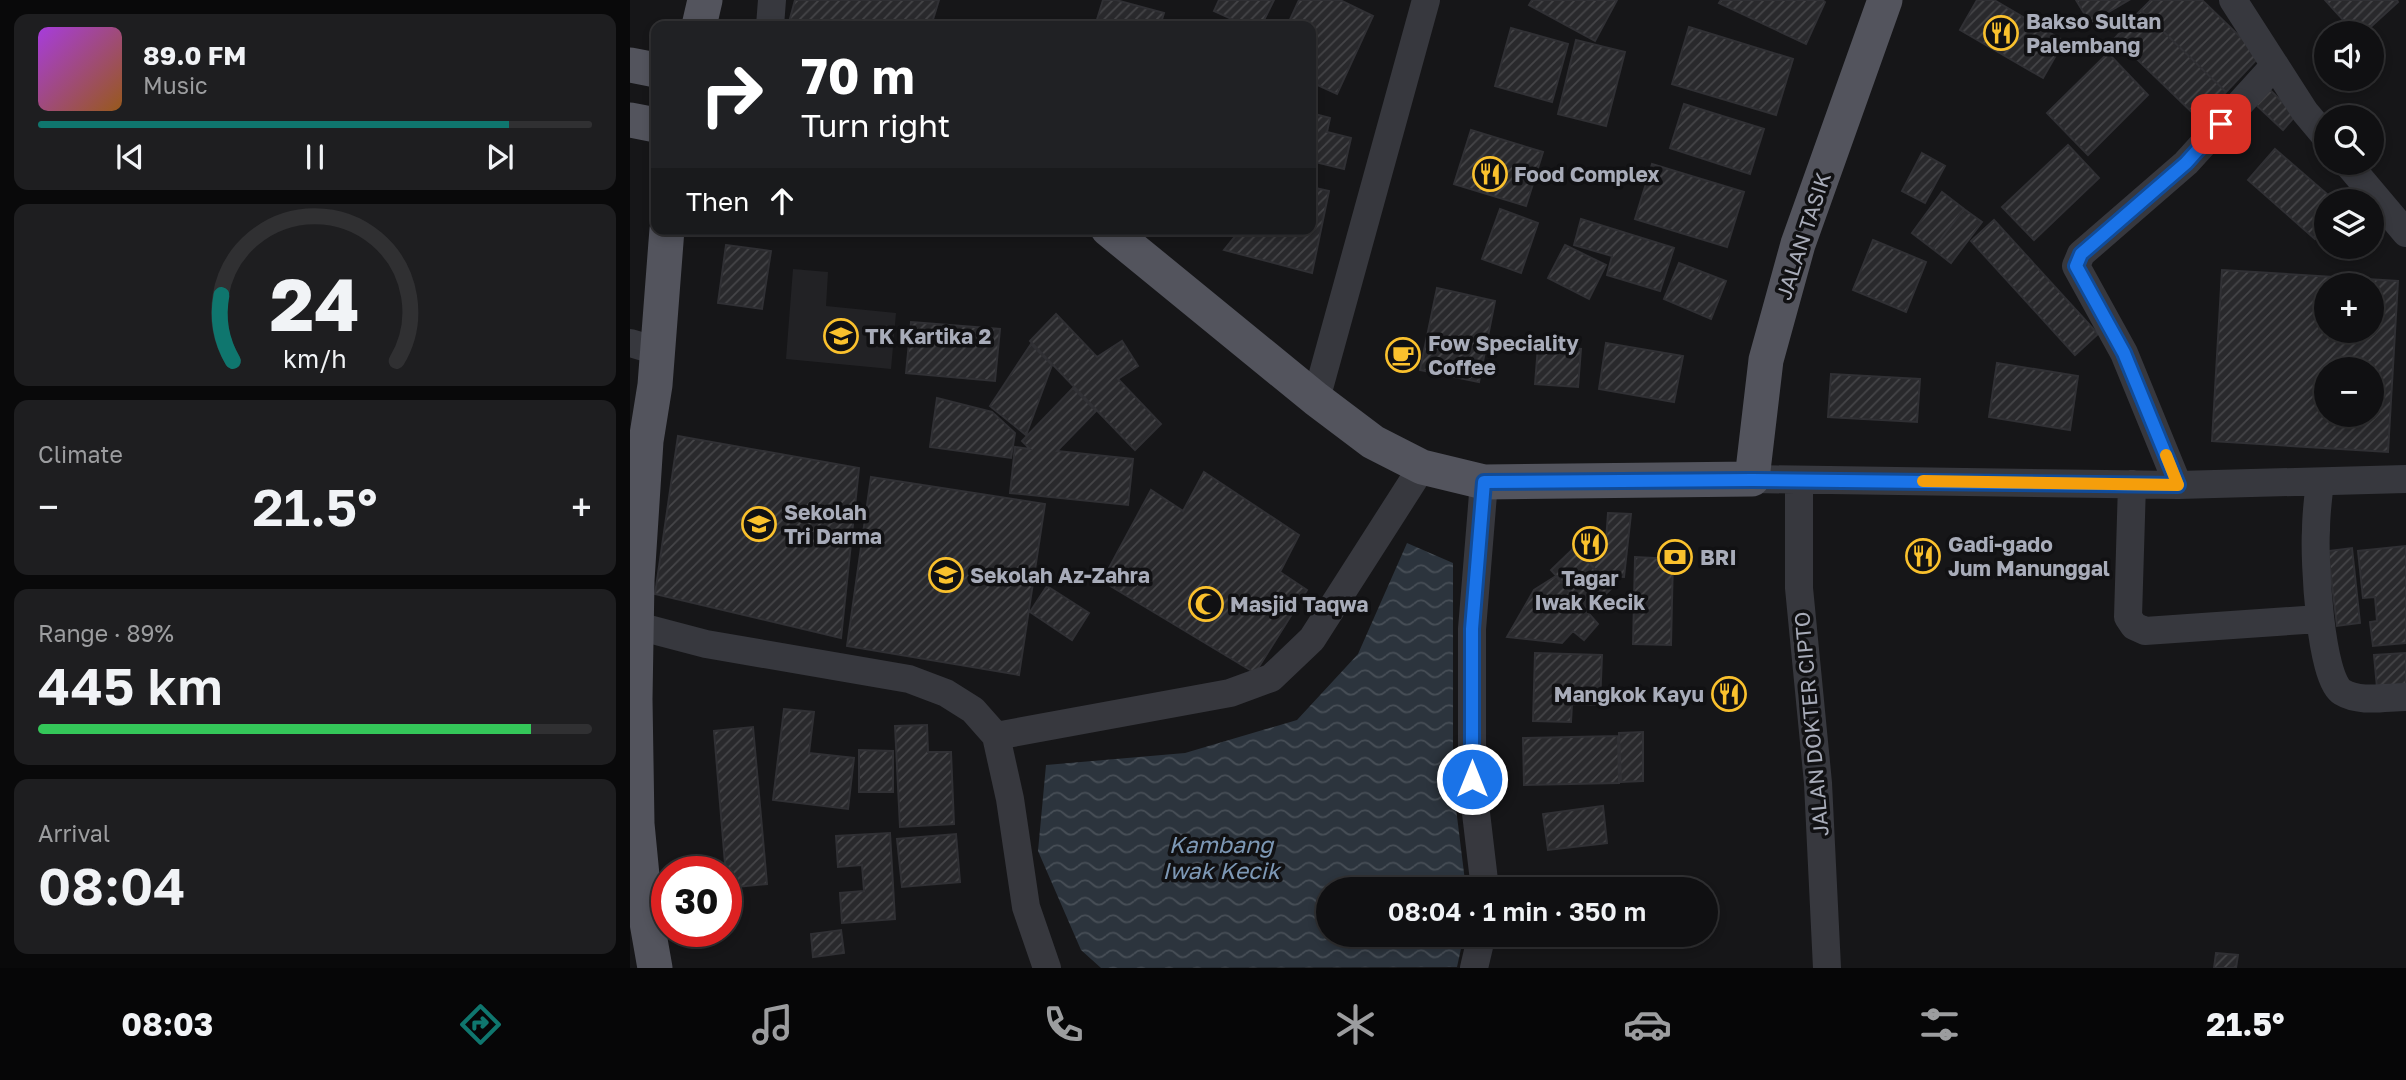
<!DOCTYPE html>
<meta charset="utf-8">
<style>
body{margin:0;font-family:"Golos Text",sans-serif;background:#1e1e20;color:#f1f3f6;height:100vh;display:flex;flex-direction:column;font-size:26px;white-space:nowrap}
*{box-sizing:border-box;margin:0}
p{font-size:23px;color:#9c9d9f}
.icon{flex:none;width:38px;height:38px;fill:none;stroke:currentColor;stroke-width:2;stroke-linecap:round;stroke-linejoin:round}
.map{position:relative;flex:1;overflow:hidden}
.details{display:flex;flex-direction:column;gap:14px;padding:14px;background:#09090a;width:630px}
.details>*{flex:none}
.banner{position:absolute;left:21px;top:21px;width:665px;height:214px;border-radius:14px;box-shadow:0 4px 10px #0003,0 0 0 2px #303032;background:#202124;color:#fff;overflow:hidden}
.tools{position:absolute;left:1684px;top:21px;display:grid;gap:14px}
.tools a{display:grid;place-items:center;width:70px;height:70px;border-radius:50%;background:#101012;box-shadow:0 4px 10px #0003,0 0 0 2px #303032;font-size:35px}
.speed{position:absolute;left:21px;top:856px;display:flex;gap:14px;font-size:35px;font-weight:700;text-align:center}
.speed>*{display:grid;place-content:center;width:91px;height:91px;border-radius:50%;background:#101012;box-shadow:0 4px 10px #0003,0 0 0 2px #303032;line-height:1}
.speed .limit{border:10px solid #d22;background:#fff;color:#111}
.pin{position:absolute;display:grid;place-items:center;width:60px;height:60px;color:#fff;margin:-30px;border-radius:14px;box-shadow:0 4px 10px #0006}
.me{position:absolute;width:77px;margin:-38px;rotate:0deg;stroke-linejoin:round;filter:drop-shadow(0 0 5px #0008)}
.turn{display:flex;align-items:center;gap:24px;height:147px;padding:0 35px;font-size:32px}
.turn .icon{width:91px;height:91px;stroke-width:2.5}
.turn b{display:block;font-size:49px;line-height:60px}
.then{display:flex;align-items:center;height:66px;padding:0 35px;background:#0003;gap:14px;font-size:26px}
.big{font-size:52px;font-weight:600;line-height:1.1}
.details .tile{flex:1;display:flex;flex-direction:column;justify-content:center;gap:10px;min-width:0;padding:0 24px;border-radius:14px;background:#1e1e20}
.details .dial{align-items:center;gap:0}
.dial svg{height:182px;overflow:visible;fill:none;stroke:#303032;stroke-width:7;stroke-linecap:round;text-anchor:middle}
.dial text{fill:#f1f3f6;stroke:none}
.song{display:flex;align-items:center;gap:21px}
.cover{width:84px;height:84px;border-radius:10px;background:linear-gradient(135deg,hsl(280 70% 55%),hsl(30 70% 35%))}
.played{height:7px;border-radius:4px;background:linear-gradient(90deg,#0f766e 85%,#303032 85%)}
.keys{display:flex;justify-content:space-around;direction:ltr}
.heat{display:flex;justify-content:space-between;align-items:center;font-size:38px;direction:ltr}
.charge{height:10px;border-radius:5px;background:linear-gradient(90deg,#34c759 89%,#303032 0)}
.trip{position:absolute;left:686px;top:877px;width:402px;height:70px;border-radius:35px;background:#101012;box-shadow:0 4px 10px #0003,0 0 0 2px #303032;font-weight:600;line-height:70px;text-align:center}
.dock{display:flex;height:112px;justify-content:space-around;align-items:center;background:#060607;color:#9c9d9f}
.dock .icon{width:49px;height:49px}
.dock .active{color:#0f766e}
.dock b{font-size:32px;color:#f1f3f6}
main{display:flex;flex:1;min-height:0}
.map>svg:first-child{display:block}
</style>
<main>
<section class="details">
<div class="tile">
<div class="song"><i class="cover"></i><div><b>89.0 FM</b><p>Music</p></div></div>
<div class="played"></div>
<div class="keys"><svg class="icon" aria-label="previous" viewBox="0 0 24 24"><path d="M18 5L8 12l10 7zM5 5v14"/></svg><svg class="icon" aria-label="pause" viewBox="0 0 24 24"><path d="M8 5v14M16 5v14"/></svg><svg class="icon" aria-label="next" viewBox="0 0 24 24"><path d="M6 5l10 7-10 7zM19 5v14"/></svg></div>
</div>
<div class="tile dial"><svg viewBox="0 0 100 80">
<path d="M14 69A42 42 0 1 1 86 69"/>
<path d="M14 69A42 42 0 0 1 9 40" stroke="#0f766e"/>
<text x="50" y="56" font-size="32" font-weight="700">24</text>
<text x="50" y="72" font-size="11">km/h</text>
</svg></div>
<div class="tile"><p>Climate</p>
<div class="heat"><a>−</a><b class="big">21.5°</b><a>+</a></div>
</div>
<div class="tile"><p>Range · 89%</p><b class="big">445 km</b><div class="charge"></div></div>
<div class="tile"><p>Arrival</p><b class="big">08:04</b></div>
</section>
<div class="map">
<svg width="1776" height="968" viewBox="0 0 1776 968">
<defs>
<pattern id="water-waves" width="16" height="10" patternUnits="userSpaceOnUse" patternTransform="scale(1.75)"><rect width="16" height="10" fill="#2c343d"/><path d="M0 5q4-4 8 0t8 0" fill="none" stroke="#484f57"/></pattern>
<pattern id="building-hatch" width="6" height="6" patternUnits="userSpaceOnUse" patternTransform="scale(1.75)"><rect width="6" height="6" fill="#29292c"/><path d="M-1 1l2-2M0 6l6-6M5 7l2-2" fill="none" stroke="#454548"/></pattern>
</defs>
<rect width="100%" height="100%" fill="#161618"/>
<path fill="#222225" d="M163,269L198,272L196,306L266,313L261,369L156,359Z"/>
<path fill="url(#water-waves)" d="M777,543L823,563V784L836,889H698V934L834,935L827,967L471,968L451,950L408,851L416,765L555,753L667,720L728,654Z"/>
<path fill="url(#building-hatch)" stroke="#303034" stroke-width="2" fill-rule="evenodd" d="M165,0H309L301,26H158Z
M473,0H486L534,13L530,26H465Z
M589,0H644L631,26H617L584,11Z
M669,0H710L743,16L707,94L681,82V26H657Z
M902,0H987L965,41L899,5Z
M1091,0H1192L1195,2L1176,44L1089,3Z
M1347,0H1364L1434,41L1413,78L1330,30Z
M1446,0H1499L1460,23Z
M1521,0H1572L1630,56L1596,92L1511,10Z
M1695,0H1767L1768,2L1734,33H1725Z
M1511,10L1596,92L1570,120L1485,38Z
M1059,27L1163,59L1146,115L1042,84Z
M881,28L938,44L922,102L865,86Z
M946,40L995,52L976,126L928,114Z
M1478,53L1518,95L1458,155L1417,113Z
M1638,88L1666,115L1653,130L1624,103Z
M1054,104L1134,129L1120,174L1040,148Z
M681,113L700,118L697,132L721,138L714,169L681,161Z
M841,130L913,152L896,206L824,184Z
M1438,145L1469,178L1404,240L1372,207Z
M1645,149L1705,201H1696V227L1685,239L1618,180Z
M1292,153L1315,166L1295,203L1272,191Z
M1022,164L1114,192L1097,247L1005,219Z
M681,187L699,191L682,273L594,250L611,229H681Z
M1312,192L1334,209L1303,249L1282,233Z
M870,209L908,223L891,273L852,259Z
M1334,209L1352,222L1321,263L1303,249Z
M951,219L1044,248L1030,291L977,275L982,256L944,245Z
M1364,220L1468,334L1445,355L1341,241Z
M1243,240L1296,262L1276,312L1223,290Z
M96,245L141,251L132,309L88,303Z
M935,245L976,265L959,299L918,278Z
M1049,263L1096,281L1081,319L1034,299Z
M1592,270L1768,281L1758,452L1582,441ZM1696,285H1741V331H1696ZM1696,369H1741V415H1696Z
M807,288L865,301L849,382L790,370Z
M426,314L467,357L492,341L508,366L488,379L531,424L505,450L400,341Z
M281,322L370,329L365,381L276,373Z
M976,343L1053,356L1044,402L969,389Z
M401,344L422,365L396,435L360,406Z
M908,346L951,349L948,387L905,384Z
M1367,363L1448,376L1440,430L1359,417Z
M1201,374L1290,379L1287,422L1198,417Z
M443,388L466,411L427,451L503,459L498,505L380,493L385,447L400,449L392,441Z
M307,398L362,412L385,433L381,458L300,447Z
M48,436L229,468L211,638L25,594Z
M574,472L669,535L650,572L677,590L625,673L472,581L521,490L553,511Z
M241,477L415,504L389,675L217,646Z
M978,513L1001,514L994,577L970,576L952,554L975,555Z
M1776,546V643L1743,646L1740,622L1747,621L1745,597L1733,598L1728,551Z
M945,547L982,588L958,611L921,570Z
M1722,548L1730,623L1707,626L1698,551Z
M1005,557L1043,559L1041,645L1003,644Z
M926,576L968,624L954,640L943,631L932,643L877,637L904,590Z
M417,586L459,613L442,640L400,612Z
M905,653L972,655L970,705L942,704L941,722L903,721Z
M1776,653V686L1747,688L1744,655Z
M154,709L184,712L179,753L224,758L218,809L143,800Z
M297,725L298,752H321L324,824L270,827L265,726Z
M123,727L137,884L97,888L84,731Z
M1013,732V781L991,782L989,733Z
M988,736L989,783L894,785L893,738Z
M229,750L263,751V792H229Z
M973,806L977,843L918,850L913,814Z
M260,833L265,919L212,923L210,893L234,891L232,865L208,867L206,836Z
M326,834L330,882L272,887L267,839Z
M211,930L214,953L183,957L181,934Z
M1586,953L1608,955L1606,968H1584Z"/>
<g fill="none" stroke-linecap="round" stroke-linejoin="round">
<path stroke="#37383e" stroke-width="28" d="M1603,0L1675,112L1696,137
M140,26L142,0
M1717,163L1776,233
M0,343L27,351
M686,399L796,0
M1122,479L1548,485L1776,479
M1169,480V588L1188,783L1197,968
M854,482L842,629V779L855,889
M1690,482C1688,498 1686,514 1686,530C1684,558 1690,679 1712,692C1730,703 1756,697 1776,697
M1502,484L1498,617L1504,626L1515,631L1689,619
M1548,485L1494,353L1446,266L1451,254L1556,163L1645,65
M0,624L76,644L279,679L316,693L343,710L366,736L380,799L396,907L417,968
M366,736L600,693L641,678L682,639L792,467
M844,968L852,934"/>
<path stroke="#53545d" stroke-width="35" d="M69,26L75,0
M0,65L26,70
M0,120L26,125
M478,229L686,399L743,442L792,467L854,482L1122,479L1136,360L1168,244L1255,0
M25,968L16,917L7,824L5,699L7,580L16,441L25,385L37,229"/>
</g>
<g fill="none" stroke-linecap="round" stroke-linejoin="round">
<g stroke="#114b97" stroke-width="18">
<path id="route" d="M842,779V629L854,482L1122,480L1548,485L1494,353L1446,266L1451,254L1556,163L1591,124"/>
</g>
<use href="#route" stroke="#1a73e8" stroke-width="12"/>
<path stroke="#f59e0b" stroke-width="12" d="M1293,481L1548,485L1536,455"/>
</g>
<defs>
<g id="restaurant-ring" transform="scale(1.75)"><circle r="9.5" fill="#111113" stroke="#fac12d" stroke-width="1.5"/><path d="M-5-6h1v4h1v-4h1v4h1v-4h1v5L-1.5 .5V6h-2V.5L-5-1ZM5-6V6H3V1.5H1.5Q1.5-4 5-6Z" fill="#fac12d"/></g>
<g id="school-ring" transform="scale(1.75)"><circle r="9.5" fill="#111113" stroke="#fac12d" stroke-width="1.5"/><path d="M0-5L7-2L0 1L-7-2ZM-4 1L0 2.5L4 1V4Q0 6-4 4Z" fill="#fac12d"/></g>
<g id="cafe-ring" transform="scale(1.75)"><circle r="9.5" fill="#111113" stroke="#fac12d" stroke-width="1.5"/><path d="M-5.5-4.5H6V0H3Q3 3.5 0 3.5H-2.5Q-5.5 3.5-5.5 0ZM3-3.2v2h1.7v-2ZM-6 4.5H4V6H-6Z" fill="#fac12d"/></g>
<g id="bank-ring" transform="scale(1.75)"><circle r="9.5" fill="#111113" stroke="#fac12d" stroke-width="1.5"/><path d="M-6-4H6V4H-6ZM0-2.3a2.3 2.3 0 1 0 0 4.6a2.3 2.3 0 1 0 0-4.6Z" fill="#fac12d"/></g>
<g id="mosque-ring" transform="scale(1.75)"><circle r="9.5" fill="#111113" stroke="#fac12d" stroke-width="1.5"/><path d="M3.5-4.9A6 6 0 1 0 3.5 4.9A5 5 0 1 1 3.5-4.9Z" fill="#fac12d"/></g>
</defs>
<g fill-rule="evenodd">
<use href="#restaurant-ring" x="1371" y="33"/>
<use href="#restaurant-ring" x="860" y="174"/>
<use href="#school-ring" x="211" y="336"/>
<use href="#cafe-ring" x="773" y="355"/>
<use href="#school-ring" x="129" y="524"/>
<use href="#restaurant-ring" x="960" y="544"/>
<use href="#restaurant-ring" x="1293" y="556"/>
<use href="#bank-ring" x="1045" y="557"/>
<use href="#school-ring" x="316" y="575"/>
<use href="#mosque-ring" x="576" y="604"/>
<use href="#restaurant-ring" x="1099" y="694"/>
</g>
<g text-anchor="middle" dominant-baseline="central" stroke-width="7" stroke-linejoin="round" paint-order="stroke">
<g font-size="21" font-weight="bold" fill="#a8acb9" stroke="#111113" text-anchor="start">
<text x="1396" y="21">Bakso Sultan<tspan x="1396" dy="24">Palembang</tspan></text>
<text x="884" y="174">Food Complex</text>
<text x="235" y="336">TK Kartika 2</text>
<text x="798" y="343">Fow Speciality<tspan x="798" dy="24">Coffee</tspan></text>
<text x="154" y="512">Sekolah<tspan x="154" dy="24">Tri Darma</tspan></text>
<text x="1318" y="544">Gadi-gado<tspan x="1318" dy="24">Jum Manunggal</tspan></text>
<text x="1070" y="557">BRI</text>
<text x="340" y="575">Sekolah Az-Zahra</text>
<text x="960" y="578" text-anchor="middle">Tagar<tspan x="960" dy="24">Iwak Kecik</tspan></text>
<text x="600" y="604">Masjid Taqwa</text>
<text x="1074" y="694" text-anchor="end">Mangkok Kayu</text>
</g>
<g font-size="21" fill="#a8acb9" stroke="#111113">
<text transform="translate(1173 236) rotate(-72)">JALAN TASIK</text>
<text transform="translate(1181 724) rotate(-95)">JALAN DOKTER CIPTO</text>
</g>
<g font-size="23" font-style="italic" fill="#7d98b5" stroke="#111113">
<text x="591" y="844">Kambang<tspan x="591" dy="26">Iwak Kecik</tspan></text>
</g>
</g>
</svg>
<div class="tools">
<a><svg class="icon" aria-label="sound" viewBox="0 0 24 24"><path d="M4 9h4l5-4v14l-5-4H4zM17 9q2 3 0 6"/></svg></a>
<a><svg class="icon" aria-label="search" viewBox="0 0 24 24"><circle cx="10" cy="10" r="6"/><path d="M15 15l6 6"/></svg></a>
<a><svg class="icon" aria-label="layers" viewBox="0 0 24 24"><path d="M12 4l9 5-9 5-9-5zM3 14l9 5 9-5"/></svg></a>
<a>+</a>
<a>−</a>
</div>
<div class="speed"><div class="limit">30</div></div>
<div class="pin" style="left:1591px;top:124px;background:#d93025"><svg class="icon" aria-label="arrive" viewBox="0 0 24 24"><path d="M6 21V4h12l-3 4 3 4H6"/></svg></div>
<svg class="me" style="left:842px;top:779px" viewBox="-20 -20 40 40"><circle r="17" fill="#1a73e8" stroke="#fff" stroke-width="3"/><path d="M0-11L8 9 0 5-8 9z" fill="#fff"/></svg>
<div class="trip">08:04 · 1 min · 350 m</div>
<div class="banner">
<div class="turn"><svg class="icon" aria-label="right" viewBox="0 0 24 24"><path d="M7 20v-9h11M14 6l5 5-5 5"/></svg><div><b>70 m</b>Turn right</div></div>
<div class="then">Then<svg class="icon" aria-label="ahead" viewBox="0 0 24 24"><path d="M12 20V5M6 11l6-6 6 6"/></svg></div>
</div>
</div>
</main>
<nav class="dock">
<b>08:03</b>
<svg class="icon active" aria-label="directions" viewBox="0 0 24 24"><path d="M12 3l9 9-9 9-9-9zM9 14v-3h6M13 9l2 2-2 2"/></svg>
<svg class="icon" aria-label="music" viewBox="0 0 24 24"><path d="M9 18V5l10-2v13"/><circle cx="6" cy="18" r="3"/><circle cx="16" cy="16" r="3"/></svg>
<svg class="icon" aria-label="phone" viewBox="0 0 24 24"><path d="M5 4h4l2 5-3 2q2 4 5 5l2-3 5 2v4C11 20 4 13 5 4z"/></svg>
<svg class="icon" aria-label="climate" viewBox="0 0 24 24"><path d="M12 3v18M4 7l16 10M4 17L20 7"/></svg>
<svg class="icon" aria-label="car" viewBox="0 0 24 24"><path d="M5 17H2v-5l4-1 3-4h7l3 4 3 1v5h-3M9 17h6M6 11h13"/><circle cx="7" cy="17" r="2"/><circle cx="17" cy="17" r="2"/></svg>
<svg class="icon" aria-label="filters" viewBox="0 0 24 24"><path d="M4 7h16M4 17h16"/><circle cx="9" cy="7" r="2"/><circle cx="15" cy="17" r="2"/></svg>
<b>21.5°</b>
</nav>
